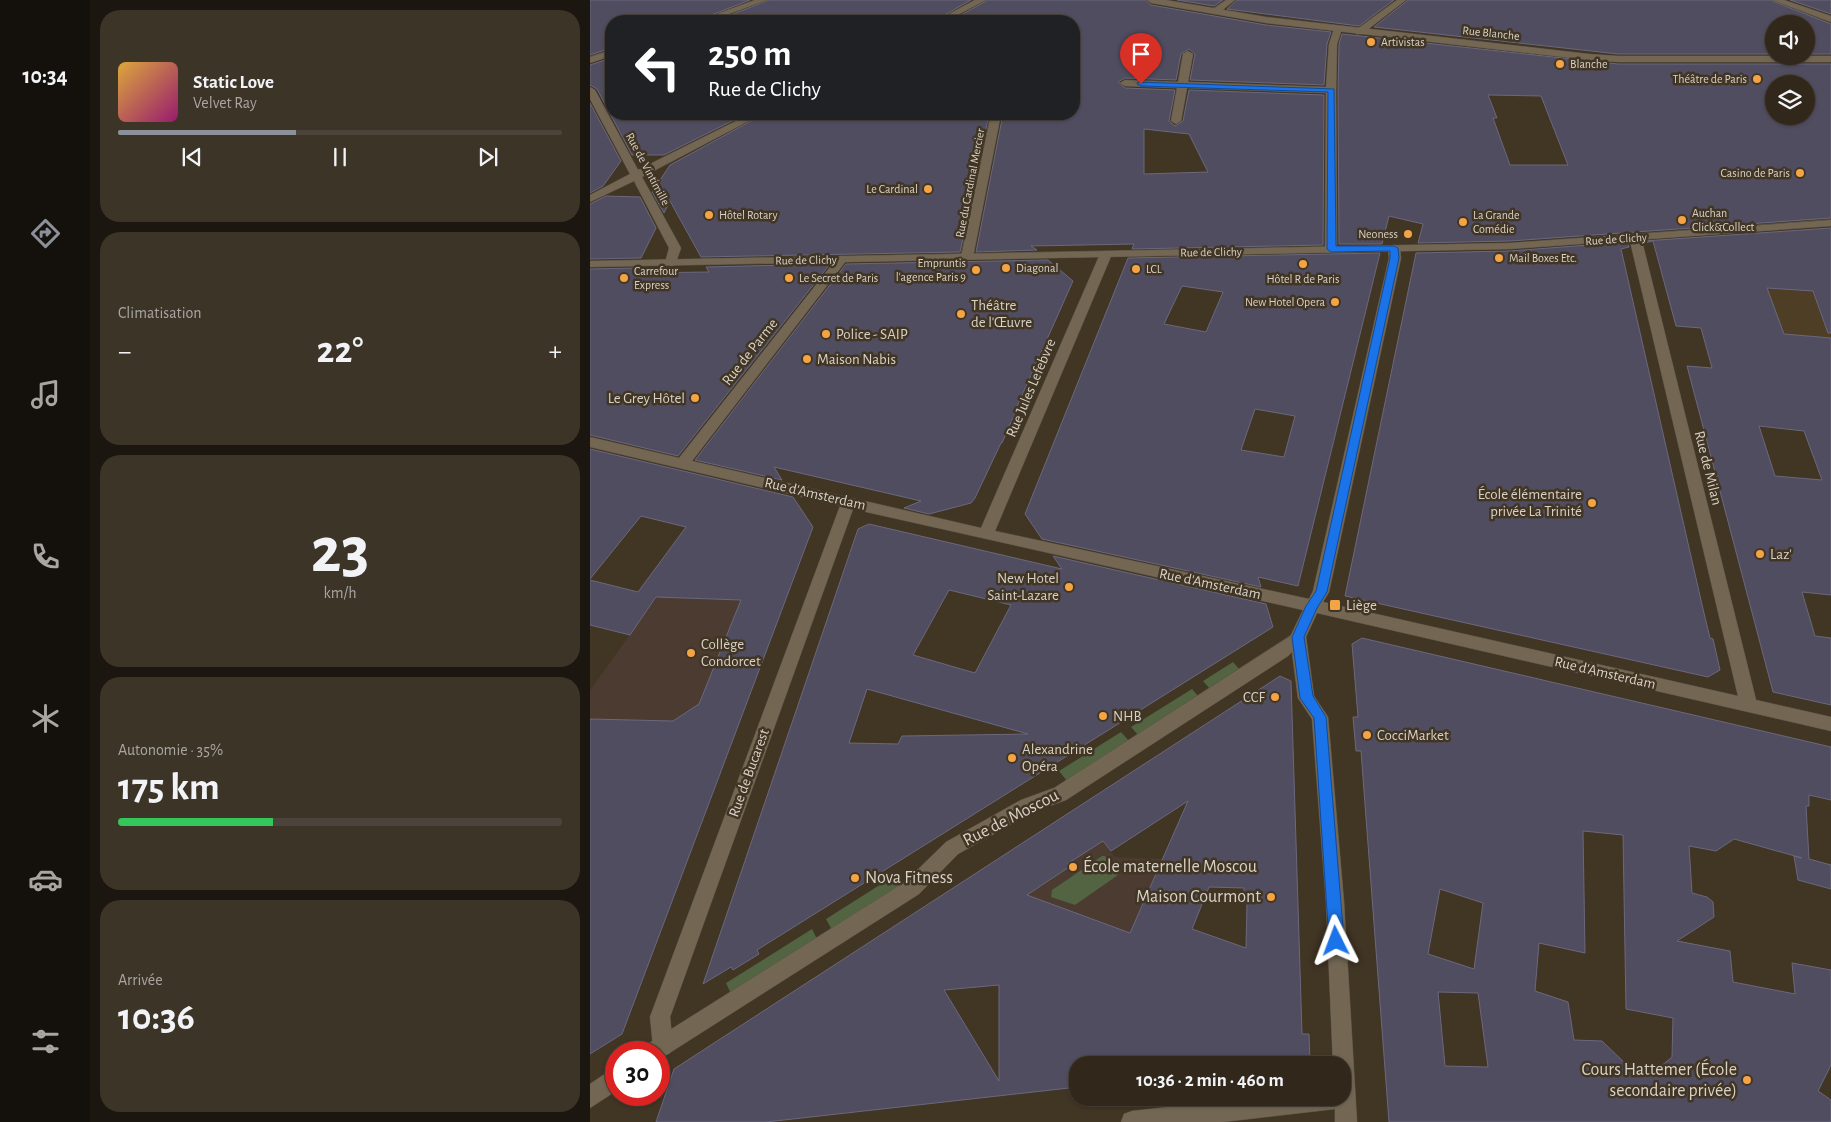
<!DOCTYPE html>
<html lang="fr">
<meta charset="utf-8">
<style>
body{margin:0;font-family:"Alegreya Sans",sans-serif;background:#3d3428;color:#f1f3f6;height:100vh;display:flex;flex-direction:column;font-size:19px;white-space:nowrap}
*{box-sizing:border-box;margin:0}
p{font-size:16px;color:#a8a6a3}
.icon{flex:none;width:28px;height:28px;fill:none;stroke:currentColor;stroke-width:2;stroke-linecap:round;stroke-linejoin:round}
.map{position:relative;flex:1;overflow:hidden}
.drawer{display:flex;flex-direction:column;gap:10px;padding:10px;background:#1b160f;width:500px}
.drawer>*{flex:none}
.banner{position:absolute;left:15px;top:15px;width:475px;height:105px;border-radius:20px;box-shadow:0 1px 4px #0004,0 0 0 1px #4c443a;background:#202124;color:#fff;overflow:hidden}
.controls{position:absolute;left:1175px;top:15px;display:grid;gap:10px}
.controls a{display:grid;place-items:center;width:50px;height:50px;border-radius:50%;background:#31281b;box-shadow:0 1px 4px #0004,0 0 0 1px #4c443a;font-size:25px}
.speed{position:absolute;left:15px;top:1041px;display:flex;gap:10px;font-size:25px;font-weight:700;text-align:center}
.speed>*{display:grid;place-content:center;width:65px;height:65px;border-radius:50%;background:#31281b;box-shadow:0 1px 4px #0004,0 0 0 1px #4c443a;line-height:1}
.speed .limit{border:8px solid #d22;background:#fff;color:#111}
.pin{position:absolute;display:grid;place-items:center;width:42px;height:42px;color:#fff;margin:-51px -21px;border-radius:50% 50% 50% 0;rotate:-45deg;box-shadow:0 0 5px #0007}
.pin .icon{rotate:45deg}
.me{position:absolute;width:55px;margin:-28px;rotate:357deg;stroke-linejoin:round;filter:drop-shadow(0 0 4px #0008)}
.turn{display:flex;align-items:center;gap:18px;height:105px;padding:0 20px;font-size:22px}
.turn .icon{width:65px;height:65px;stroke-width:2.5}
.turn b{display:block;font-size:35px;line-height:42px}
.big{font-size:38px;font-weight:700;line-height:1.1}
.drawer .tile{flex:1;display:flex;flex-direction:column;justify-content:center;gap:8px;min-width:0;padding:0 18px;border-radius:20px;background:#3d3428}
.drawer .dial{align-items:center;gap:0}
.dial b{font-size:65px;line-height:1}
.song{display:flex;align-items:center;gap:15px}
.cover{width:60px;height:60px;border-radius:8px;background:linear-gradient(135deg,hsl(40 70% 55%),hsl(320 70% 35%))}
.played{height:5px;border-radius:2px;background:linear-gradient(90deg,#8c9099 40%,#4c443a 40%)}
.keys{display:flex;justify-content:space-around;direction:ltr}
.heat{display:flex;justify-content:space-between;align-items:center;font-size:28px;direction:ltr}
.charge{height:8px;border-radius:4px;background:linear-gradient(90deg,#34c759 35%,#4c443a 0)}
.trip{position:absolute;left:479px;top:1056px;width:282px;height:50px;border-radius:20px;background:#31281b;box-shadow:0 1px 4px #0004,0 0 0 1px #4c443a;font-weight:700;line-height:50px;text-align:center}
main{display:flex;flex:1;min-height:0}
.dock{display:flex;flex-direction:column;width:90px;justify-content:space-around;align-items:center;background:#14100b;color:#a8a6a3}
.dock .icon{width:35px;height:35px}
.dock .selected{color:#8c9099}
.dock b{font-size:22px;color:#f1f3f6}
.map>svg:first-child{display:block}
</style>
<main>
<nav class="dock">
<b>10:34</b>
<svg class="icon selected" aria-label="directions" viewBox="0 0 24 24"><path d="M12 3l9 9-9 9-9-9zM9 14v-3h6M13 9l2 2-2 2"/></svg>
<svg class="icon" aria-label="music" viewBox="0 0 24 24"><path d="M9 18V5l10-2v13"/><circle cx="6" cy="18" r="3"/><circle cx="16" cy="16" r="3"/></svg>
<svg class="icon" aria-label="phone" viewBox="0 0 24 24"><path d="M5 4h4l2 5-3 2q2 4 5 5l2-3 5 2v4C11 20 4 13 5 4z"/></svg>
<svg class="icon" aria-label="climate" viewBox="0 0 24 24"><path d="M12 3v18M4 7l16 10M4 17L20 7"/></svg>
<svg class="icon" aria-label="car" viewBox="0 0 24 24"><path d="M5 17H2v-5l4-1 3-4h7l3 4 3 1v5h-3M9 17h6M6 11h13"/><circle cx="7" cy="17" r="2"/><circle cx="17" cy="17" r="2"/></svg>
<svg class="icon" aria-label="filters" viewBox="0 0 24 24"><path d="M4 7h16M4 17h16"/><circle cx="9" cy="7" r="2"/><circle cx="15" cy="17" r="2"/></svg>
</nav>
<section class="drawer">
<div class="tile">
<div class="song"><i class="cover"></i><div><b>Static Love</b><p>Velvet Ray</p></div></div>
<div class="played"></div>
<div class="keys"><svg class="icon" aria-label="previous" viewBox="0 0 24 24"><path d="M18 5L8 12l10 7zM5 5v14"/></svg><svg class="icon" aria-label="pause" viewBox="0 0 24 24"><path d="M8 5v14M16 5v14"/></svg><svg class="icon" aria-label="next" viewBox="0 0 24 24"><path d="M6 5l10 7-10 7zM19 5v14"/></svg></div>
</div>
<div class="tile"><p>Climatisation</p>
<div class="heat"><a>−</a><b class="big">22°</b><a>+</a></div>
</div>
<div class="tile dial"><b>23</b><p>km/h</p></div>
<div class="tile"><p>Autonomie · 35%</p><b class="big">175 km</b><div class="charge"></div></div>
<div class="tile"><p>Arrivée</p><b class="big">10:36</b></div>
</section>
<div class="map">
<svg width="1241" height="1122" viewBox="0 0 1241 1122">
<rect width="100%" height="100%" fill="#413524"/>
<path fill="#4e3e26" d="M1174,238L1241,290V338L1166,332Z"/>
<path fill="#4c3b30" d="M142,493L211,509L223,527L133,767L0,762V690Z
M487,807L525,857L572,859L540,933L458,903L365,887Z"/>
<path fill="#526441" d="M643,662L650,670L620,689L613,681Z
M602,689L609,697L548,735L541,727Z
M531,732L539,741L477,781L469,771Z
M512,856H515L528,875L485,905L461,897L462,890Z
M307,874L313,884L242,930L236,919Z
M222,929L227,939L141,994L136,983Z"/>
<path fill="#514d61" stroke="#6b687d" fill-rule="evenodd" d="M0,0H160L106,21H21V48L0,55Z
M179,0H381L344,21H254L249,20L245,21H125Z
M398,0H555L561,5L676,25L741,32L737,44L734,85L600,80L605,54L599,49L591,54L586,80L535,78L528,82L535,88L585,90L579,121L585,126L593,121L599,90L734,95L733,245L542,249L544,244L441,246L447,250L386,252L413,114H484V21H360ZM554,129L599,134L618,172L554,174Z
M587,0H633L624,6Z
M647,0H804L769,26L637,9Z
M818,0H1180L1241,24V54H1216V24H1184V54H1028L784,27Z
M1200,0H1241V14Z
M752,34L1028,64H1241V218L920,241L828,243L833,224L799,216L792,244H749L748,90L749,44ZM1184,84H1216V116H1184ZM898,95L951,96L978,165H920L903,118H907Z
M21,58V114H156L74,155H42L7,89L0,85V65Z
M0,103L31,161L13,186L0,193Z
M174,114H399L370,252L111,257L80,201L74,213L62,192L80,165Z
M16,196L50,197L66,228L51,258L0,259V204Z
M1241,228V333H1238L1223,291L1177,288L1194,334L1241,338V595L1212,592L1225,636L1241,638V705L1183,692L1097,366L1122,368L1111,328L1086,326L1063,241L1054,243V241ZM1169,426L1214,431L1232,480L1185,476Z
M1038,242L1039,247L1031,249L1113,609L1120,638L1123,639L1130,670L1118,677L755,596L826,253L920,251Z
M790,253L708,586L668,577L671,587L452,539L435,514L538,258ZM592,286L633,292L616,332L574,324ZM665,409L705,416L694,457L651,450Z
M458,260L483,281L425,411H426L412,443H411L385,498L381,503L339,514L314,508L331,501L184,467L192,480L105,460L256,264Z
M240,264L88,456L0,435V269L46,268L44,273L119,272L116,267Z
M0,449L203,497L223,527L32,1034L0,1054V719L83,721L109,704L151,600L66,597L40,635L0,625V580L48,592L96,527L51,516L0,579Z
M279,524L472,569L463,556L676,604L683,627L167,950L169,954L143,970L141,967L113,984L268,529ZM359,590L421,605L385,673L323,655ZM277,689L438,734L312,736L308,744L259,743Z
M772,638L1241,747V800L1219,795V806H1216L1219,859L1241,865V889L1208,880L1204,856L1212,858L1144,839L1126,851L1099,846L1102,893L1117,897L1123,902L1124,917L1087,941L1140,951L1143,982L1205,994L1202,963L1241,970V1065L1228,1091L1241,1100V1122H799L771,751H766L763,717H768L762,644ZM993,831L1033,835L1036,1009L1083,1018L1082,1057L1070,1067H1039L1012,1041L984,1040L978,1002L945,991L949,943L995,953ZM850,889L893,903L884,969L838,954ZM848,992L888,993L898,1067L855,1066Z
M690,676L701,681L712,1034H719L720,1063L698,1065H488V1087L176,1122H66L84,1069ZM598,801L540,933L437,895L479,867L477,864L513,841L521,851ZM619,887L654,888V902L657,904L656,948L602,929ZM409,985V1081L354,990Z"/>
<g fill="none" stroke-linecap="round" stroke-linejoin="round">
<g stroke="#5c5344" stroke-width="1">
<path id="pedestrian" d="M401,114H411L383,257L377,260L371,257Z
M708,631L714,633L716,637L698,656L476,800L443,812L368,854L329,894L70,1059L69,1060V1052H53L56,1045L315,882L356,842L431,800L464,788Z
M26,1068V1091L0,1108V1084L19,1071Z"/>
</g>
<g stroke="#5c5344" stroke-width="1">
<path id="minor" d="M165,0H177L120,21H108Z
M385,0H396L356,21H346Z
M636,0H645L629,13H623V9Z
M807,0H816L772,34H766V30Z
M1182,0H1194L1241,16V22Z
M748,26L752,29L747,44L746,90L747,249L741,252L735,249L736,93L597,88L591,121L586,124L581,121L587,88L535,86L530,83L535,80L588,82L593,54L598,51L603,54L598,82L736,87L739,44L744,29Z
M21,50V56L0,63V57Z
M0,87L5,90L48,170L160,114H172L52,177L91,248L85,265L81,266L75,263L79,248L44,181L0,202V195L40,174L0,99Z
M1045,234L1051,237L1166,700L1241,717V731L727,613L716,637L724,696L738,717L754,902L767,1122H745V1109L633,1122H531L534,1114L542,1111L660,1098H752V1065H743L736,902L722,719L708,698L700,637L713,610L263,509L80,1017L83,1046L80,1053L73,1056L69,1055V1052H65L63,1046L60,1017L250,506L0,447V437L89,458L248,257L252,256L258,259L256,261L102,461L391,528L510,254L516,251L522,254L405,531L719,599L723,591L799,258L798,248L804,245L810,248L811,258L739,592L733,602L1148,696L1039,237Z"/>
</g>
<g stroke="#5c5344" stroke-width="1">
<path id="tertiary" d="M557,0H576L676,17L999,54L1028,56H1241V62H1028L999,60L676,23L561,3Z
M1241,220V226L920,249L0,267V261L920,243Z"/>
</g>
<use href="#pedestrian" fill="#736754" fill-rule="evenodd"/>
<use href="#minor" fill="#736754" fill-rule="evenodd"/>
<use href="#tertiary" fill="#736754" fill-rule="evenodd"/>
</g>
<path fill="#1a73e8" stroke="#114b97" d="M548,82L744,89L746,246H804L808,248L809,258L737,592L727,608L714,637L723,696L736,717L754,941L752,946L746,948L741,946L739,941L724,718L710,698L702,637L716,606L726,591L800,258V251L741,252L737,249L738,92L551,86L547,84Z"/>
<g fill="#f4a444" stroke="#413524" stroke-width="2">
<circle cx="781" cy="42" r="5"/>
<circle cx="970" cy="64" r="5"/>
<circle cx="1167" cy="79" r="5"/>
<circle cx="1210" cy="173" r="5"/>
<circle cx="338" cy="189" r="5"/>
<circle cx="119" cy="215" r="5"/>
<circle cx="1092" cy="220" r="5"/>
<circle cx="873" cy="222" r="5"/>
<circle cx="818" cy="234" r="5"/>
<circle cx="909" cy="258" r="5"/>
<circle cx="713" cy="264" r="5"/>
<circle cx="416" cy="268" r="5"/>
<circle cx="546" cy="269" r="5"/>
<circle cx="386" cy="270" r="5"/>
<circle cx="34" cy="278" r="5"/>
<circle cx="199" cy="278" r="5"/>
<circle cx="745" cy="302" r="5"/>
<circle cx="371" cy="314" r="5"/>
<circle cx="236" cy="334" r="5"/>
<circle cx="217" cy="359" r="5"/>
<circle cx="105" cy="398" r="5"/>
<circle cx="1002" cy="503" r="5"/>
<circle cx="1170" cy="554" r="5"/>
<circle cx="479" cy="587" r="5"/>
<rect x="739" y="599" width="12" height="12" rx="2.5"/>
<circle cx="101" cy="653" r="5"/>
<circle cx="685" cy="697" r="5"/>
<circle cx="513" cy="716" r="5"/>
<circle cx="777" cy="735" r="5"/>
<circle cx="422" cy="758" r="5"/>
<circle cx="483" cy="867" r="5"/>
<circle cx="265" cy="878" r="5"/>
<circle cx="681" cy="897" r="5"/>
<circle cx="1157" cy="1080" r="5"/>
</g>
<g text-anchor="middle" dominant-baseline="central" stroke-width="5" stroke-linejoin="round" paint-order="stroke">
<g font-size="12" fill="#d8d1c7" stroke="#413524">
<text transform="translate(901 33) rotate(6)">Rue Blanche</text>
<text transform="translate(58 169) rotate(62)">Rue de Vintimille</text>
<text transform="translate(380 183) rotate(-79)">Rue du Cardinal Mercier</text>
<text transform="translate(1026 239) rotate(-4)">Rue de Clichy</text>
<text transform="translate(621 252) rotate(-1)">Rue de Clichy</text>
<text transform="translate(216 260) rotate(-1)">Rue de Clichy</text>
</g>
<g font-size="12" fill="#d8d1c7" stroke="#413524" text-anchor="start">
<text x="791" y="42">Artivistas</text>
<text x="980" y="64">Blanche</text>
<text x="1157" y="79" text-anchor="end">Théâtre de Paris</text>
<text x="1200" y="173" text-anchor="end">Casino de Paris</text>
<text x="328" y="189" text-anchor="end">Le Cardinal</text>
<text x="1102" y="213">Auchan<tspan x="1102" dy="14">Click&amp;Collect</tspan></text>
<text x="129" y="215">Hôtel Rotary</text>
<text x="883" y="215">La Grande<tspan x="883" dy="14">Comédie</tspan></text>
<text x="808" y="234" text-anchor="end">Neoness</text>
<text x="919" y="258">Mail Boxes Etc.</text>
<text x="376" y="263" text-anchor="end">Empruntis<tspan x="376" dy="14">l'agence Paris 9</tspan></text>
<text x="426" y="268">Diagonal</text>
<text x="556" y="269">LCL</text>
<text x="44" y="271">Carrefour<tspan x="44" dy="14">Express</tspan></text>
<text x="209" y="278">Le Secret de Paris</text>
<text x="713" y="279" text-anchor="middle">Hôtel R de Paris</text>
<text x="735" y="302" text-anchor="end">New Hotel Opera</text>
</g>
<g font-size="15" fill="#d8d1c7" stroke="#413524" text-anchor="start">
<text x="381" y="305">Théâtre<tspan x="381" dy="17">de l'Œuvre</tspan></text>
<text x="246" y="334">Police - SAIP</text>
<text x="227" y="359">Maison Nabis</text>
<text x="95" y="398" text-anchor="end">Le Grey Hôtel</text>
<text x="992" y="494" text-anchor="end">École élémentaire<tspan x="992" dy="17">privée La Trinité</tspan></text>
<text x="1180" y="554">Laz'</text>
<text x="469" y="578" text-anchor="end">New Hotel<tspan x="469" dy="17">Saint-Lazare</tspan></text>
<text x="756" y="605">Liège</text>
<text x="111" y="644">Collège<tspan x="111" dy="17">Condorcet</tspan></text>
<text x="675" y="697" text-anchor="end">CCF</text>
<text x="523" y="716">NHB</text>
<text x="787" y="735">CocciMarket</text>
<text x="432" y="749">Alexandrine<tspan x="432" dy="17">Opéra</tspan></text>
</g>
<g font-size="15" fill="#d8d1c7" stroke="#413524">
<text transform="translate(160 352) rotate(-52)">Rue de Parme</text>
<text transform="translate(441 388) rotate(-67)">Rue Jules Lefebvre</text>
<text transform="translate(1118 468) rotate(76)">Rue de Milan</text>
<text transform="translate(225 494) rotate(13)">Rue d'Amsterdam</text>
<text transform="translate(620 584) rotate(12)">Rue d'Amsterdam</text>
<text transform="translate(1015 673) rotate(13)">Rue d'Amsterdam</text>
<text transform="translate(159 773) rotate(-70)">Rue de Bucarest</text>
</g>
<g font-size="18" fill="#d8d1c7" stroke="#413524">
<text transform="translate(421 818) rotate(-27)">Rue de Moscou</text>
</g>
<g font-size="18" fill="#d8d1c7" stroke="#413524" text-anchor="start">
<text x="493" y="867">École maternelle Moscou</text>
<text x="275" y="878">Nova Fitness</text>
<text x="671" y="897" text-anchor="end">Maison Courmont</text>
<text x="1147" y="1070" text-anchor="end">Cours Hattemer (École<tspan x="1147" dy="21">secondaire privée)</tspan></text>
</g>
</g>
</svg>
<div class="controls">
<a><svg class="icon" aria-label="sound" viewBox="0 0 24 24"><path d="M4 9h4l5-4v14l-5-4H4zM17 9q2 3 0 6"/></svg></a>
<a><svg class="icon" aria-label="layers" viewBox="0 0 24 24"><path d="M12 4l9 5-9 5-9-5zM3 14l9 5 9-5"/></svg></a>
</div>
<div class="speed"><div class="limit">30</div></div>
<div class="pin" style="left:551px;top:84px;background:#d93025"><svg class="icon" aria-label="arrive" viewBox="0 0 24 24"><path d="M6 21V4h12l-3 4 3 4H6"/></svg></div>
<svg class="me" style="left:746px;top:941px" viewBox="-20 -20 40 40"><path d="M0-17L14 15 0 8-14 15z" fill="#1a73e8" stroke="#fff" stroke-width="4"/></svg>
<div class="trip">10:36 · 2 min · 460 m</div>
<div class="banner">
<div class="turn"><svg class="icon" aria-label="left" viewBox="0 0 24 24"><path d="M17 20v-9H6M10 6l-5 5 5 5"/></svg><div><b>250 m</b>Rue de Clichy</div></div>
</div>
</div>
</main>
